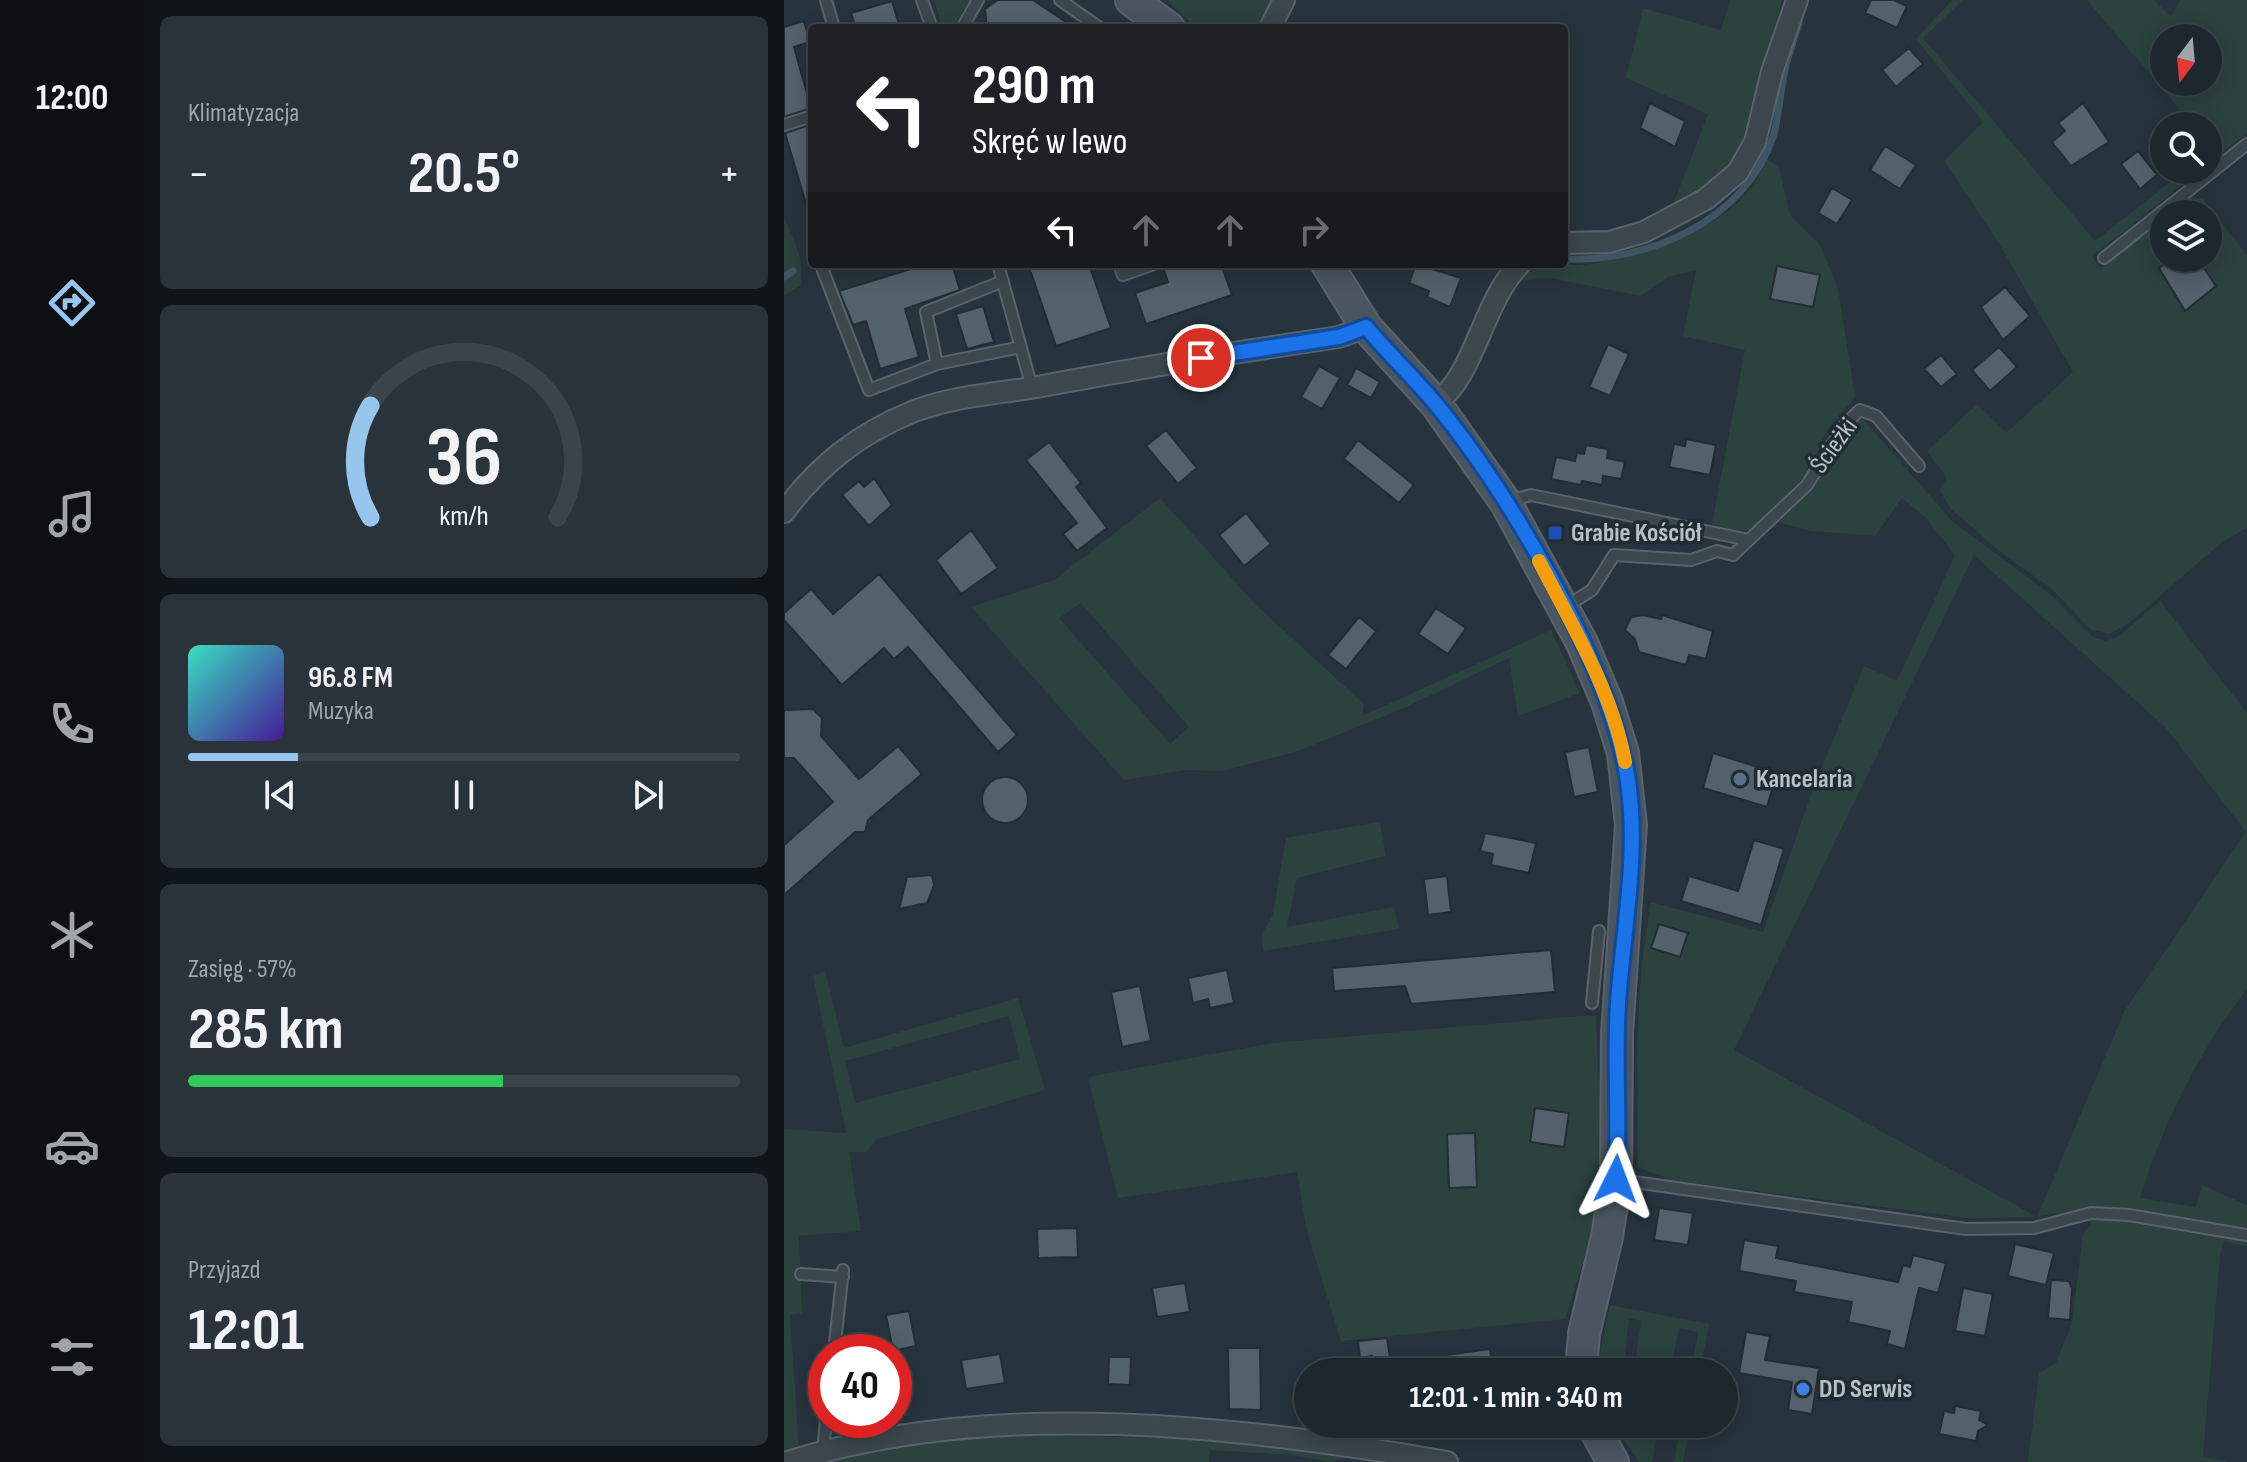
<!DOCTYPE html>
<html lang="pl">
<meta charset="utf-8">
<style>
body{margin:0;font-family:"Sofia Sans Condensed",sans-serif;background:#2a333a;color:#f1f3f6;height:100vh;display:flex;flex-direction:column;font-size:30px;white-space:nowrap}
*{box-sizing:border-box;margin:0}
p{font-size:26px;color:#a0a5aa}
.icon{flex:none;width:44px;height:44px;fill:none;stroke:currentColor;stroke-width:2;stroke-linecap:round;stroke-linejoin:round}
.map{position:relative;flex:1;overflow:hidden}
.sheet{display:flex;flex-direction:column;gap:16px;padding:16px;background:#101519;width:640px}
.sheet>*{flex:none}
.top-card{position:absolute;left:24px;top:24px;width:760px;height:244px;border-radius:8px;box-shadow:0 4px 20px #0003,0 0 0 2px #3b444a;background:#202124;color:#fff;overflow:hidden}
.needle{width:52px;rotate:196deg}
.buttons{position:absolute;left:1366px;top:24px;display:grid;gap:16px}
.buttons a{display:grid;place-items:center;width:72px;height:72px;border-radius:50%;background:#1d272e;box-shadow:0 4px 20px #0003,0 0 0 2px #3b444a;font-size:40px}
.speed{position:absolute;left:24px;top:1334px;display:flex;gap:16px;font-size:40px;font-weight:700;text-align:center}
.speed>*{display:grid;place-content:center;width:104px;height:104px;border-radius:50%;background:#1d272e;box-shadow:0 4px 20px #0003,0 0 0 2px #3b444a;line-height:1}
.speed .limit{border:12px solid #d22;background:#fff;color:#111}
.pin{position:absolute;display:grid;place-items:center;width:68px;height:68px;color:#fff;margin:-34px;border:4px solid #fff;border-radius:50%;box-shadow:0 2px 8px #0007}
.me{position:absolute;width:88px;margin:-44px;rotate:3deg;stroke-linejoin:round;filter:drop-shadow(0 0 6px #0008)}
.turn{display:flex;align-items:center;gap:28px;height:168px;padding:0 32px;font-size:36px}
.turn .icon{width:104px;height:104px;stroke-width:2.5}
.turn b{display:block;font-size:56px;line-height:68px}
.lanes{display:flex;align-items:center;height:76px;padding:0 32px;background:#0003;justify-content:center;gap:40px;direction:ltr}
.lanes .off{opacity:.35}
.big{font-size:60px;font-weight:700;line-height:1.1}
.sheet .tile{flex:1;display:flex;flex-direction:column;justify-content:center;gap:12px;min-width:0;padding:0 28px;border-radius:12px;background:#2a333a}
.sheet .dial{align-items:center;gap:0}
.dial svg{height:208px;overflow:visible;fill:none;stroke:#3b444a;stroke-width:7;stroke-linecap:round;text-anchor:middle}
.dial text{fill:#f1f3f6;stroke:none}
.song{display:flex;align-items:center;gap:24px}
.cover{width:96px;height:96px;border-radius:12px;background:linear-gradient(135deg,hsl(170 70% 55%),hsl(260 70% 35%))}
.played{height:8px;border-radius:4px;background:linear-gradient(90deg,#96c6ee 20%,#3b444a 20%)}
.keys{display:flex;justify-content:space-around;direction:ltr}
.heat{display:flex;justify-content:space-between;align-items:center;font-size:44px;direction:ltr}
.charge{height:12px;border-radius:6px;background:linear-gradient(90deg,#34c759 57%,#3b444a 0)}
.trip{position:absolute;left:510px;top:1358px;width:444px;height:80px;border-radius:40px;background:#1d272e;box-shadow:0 4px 20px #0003,0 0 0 2px #3b444a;font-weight:700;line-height:80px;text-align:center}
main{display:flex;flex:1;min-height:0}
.tabs{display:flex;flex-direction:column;width:144px;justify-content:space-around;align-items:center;background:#0c1012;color:#a0a5aa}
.tabs .icon{width:56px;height:56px}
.tabs .selected{color:#96c6ee}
.tabs b{font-size:36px;color:#f1f3f6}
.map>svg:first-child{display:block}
</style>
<main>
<nav class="tabs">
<b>12:00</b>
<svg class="icon selected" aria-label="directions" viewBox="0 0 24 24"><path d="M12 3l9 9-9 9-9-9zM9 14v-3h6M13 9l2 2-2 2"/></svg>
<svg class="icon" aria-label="music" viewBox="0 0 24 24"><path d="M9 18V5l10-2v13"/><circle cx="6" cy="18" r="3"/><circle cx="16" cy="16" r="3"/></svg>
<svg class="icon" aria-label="phone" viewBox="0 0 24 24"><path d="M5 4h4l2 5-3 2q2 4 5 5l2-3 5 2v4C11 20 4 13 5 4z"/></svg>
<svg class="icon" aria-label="climate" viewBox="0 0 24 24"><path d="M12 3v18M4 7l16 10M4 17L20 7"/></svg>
<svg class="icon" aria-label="car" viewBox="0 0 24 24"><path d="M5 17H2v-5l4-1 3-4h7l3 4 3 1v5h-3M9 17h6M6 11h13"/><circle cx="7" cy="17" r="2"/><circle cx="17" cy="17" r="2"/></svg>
<svg class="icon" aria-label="filters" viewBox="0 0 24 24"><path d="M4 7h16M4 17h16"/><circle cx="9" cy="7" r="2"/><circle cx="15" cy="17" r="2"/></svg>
</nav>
<section class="sheet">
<div class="tile"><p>Klimatyzacja</p>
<div class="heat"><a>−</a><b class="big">20.5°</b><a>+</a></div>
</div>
<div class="tile dial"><svg viewBox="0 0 100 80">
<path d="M14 69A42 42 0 1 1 86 69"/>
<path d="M14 69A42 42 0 0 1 14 26" stroke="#96c6ee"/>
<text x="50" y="56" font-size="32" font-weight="700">36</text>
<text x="50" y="72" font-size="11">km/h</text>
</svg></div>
<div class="tile">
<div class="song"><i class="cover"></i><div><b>96.8 FM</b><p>Muzyka</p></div></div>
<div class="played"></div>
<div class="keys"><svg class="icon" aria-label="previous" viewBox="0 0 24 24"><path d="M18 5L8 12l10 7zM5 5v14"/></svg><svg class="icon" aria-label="pause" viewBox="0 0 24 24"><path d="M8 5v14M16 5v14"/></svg><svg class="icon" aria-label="next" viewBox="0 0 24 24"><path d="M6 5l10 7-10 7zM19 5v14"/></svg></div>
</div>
<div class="tile"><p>Zasięg · 57%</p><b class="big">285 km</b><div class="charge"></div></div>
<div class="tile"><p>Przyjazd</p><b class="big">12:01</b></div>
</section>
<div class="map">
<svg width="1463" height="1462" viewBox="0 0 1463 1462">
<rect width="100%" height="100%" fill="#27343d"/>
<path fill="#2c423f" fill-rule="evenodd" d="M150,0H186L168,28H159Z
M383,0H490L475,28H413Z
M946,0H998L960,146L934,178L887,210L924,114L842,78L859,8L937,30Z
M1168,0H1179L1139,38L1311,241L1402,170H1417L1308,256L1316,268L1380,217V258H1424V214H1383L1405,196L1419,199L1463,255V528L1438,542L1345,623L1325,634L1306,629L1267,588L1220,555L1167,509L1155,490L1163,478L1143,451L1193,404L1222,433L1289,372L1216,245L1160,161L1199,122L1132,39Z
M1303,0H1370L1387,17L1396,0H1463V133L1424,164V153L1429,149L1424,142V126H1410ZM1380,38H1424V82H1380Z
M983,159L995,167L1006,215L1036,245L1054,288L1071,397L1043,430L1024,473L968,530L952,531L928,524L961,350L899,336L912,270L884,277L857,296L766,278L734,281C763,256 775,268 807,264C820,262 835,257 848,253C903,239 961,216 983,159Z
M0,218C10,240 22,261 16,286L0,295Z
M1078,418L1168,521L1266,594L1309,637L1321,641L1334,637L1376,601L1463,713V989C1415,1051 1379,1123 1356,1198L1412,1207L1418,1185L1463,1205V1246L1440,1241L1436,1255L1419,1457L1444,1462H1244L1255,1373L1272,1363L1288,1323L1299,1234L1307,1224L1304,1208L1253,1217L1184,1218L887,1180L854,1167C853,1078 850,990 867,902L979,932L1030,786L1080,666L1113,681L1171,555L1141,517L1118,498L1091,536L1027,531L994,522L1029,488L1067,427ZM1190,555L1382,728L1462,832L1341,1010L1253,1217L950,1050Z
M376,498L472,605L580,704L578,716L767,630L796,693L734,716L725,658L620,708L514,751L439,771L402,770L340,780L187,607L270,580ZM297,603L405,727L386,744L275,618Z
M596,822L602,856L513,878L503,927L610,907L615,929L479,951L478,934L489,914L502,838Z
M41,971L60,1048L234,998L261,1090L93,1139L82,1152H65L77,1231L15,1236L18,1313L6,1315L15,1448L0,1451V1129L62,1133L29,976ZM225,1016L236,1059L71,1103L61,1061Z
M796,1016H812L819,1171L815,1212L781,1319L557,1341L523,1232L513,1172L334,1198L304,1077L490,1043Z
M826,1305L925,1324L916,1372H907L914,1332L895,1328L886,1372H850L857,1321L845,1318L839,1372H817L816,1355Z
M60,1420H106L107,1423L104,1430C87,1434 74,1432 60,1420Z
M829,1424H834L841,1432L842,1424H876L868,1462H855Z
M897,1424H906L899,1462H890Z
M245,1435L384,1438L509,1444L557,1451L560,1458L547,1462L507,1455L426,1450L425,1462H30L135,1442Z"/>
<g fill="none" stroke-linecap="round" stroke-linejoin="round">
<path stroke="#3f5564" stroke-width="7" d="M780,259C863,263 961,221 989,137C996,114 996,88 1002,65C1006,51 1011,37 1015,23
M0,277L9,271"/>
</g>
<path fill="#53616a" stroke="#222d34" stroke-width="2" d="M214,0H249L291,28H203L201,9Z
M1087,0H1110L1123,6L1113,28L1081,13Z
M108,1L116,28H72L67,13Z
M20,21L26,42L10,47L27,108L0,117V27Z
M1125,48L1139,64L1112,87L1098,70Z
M866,103L901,121L891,147L856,128Z
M1299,103L1325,142L1287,166L1268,142L1281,131L1274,123Z
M28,124V206L23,207L1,133Z
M1101,146L1132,165L1116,189L1086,170Z
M1354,151L1373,175L1356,189L1337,164Z
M1048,188L1068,200L1053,224L1034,213Z
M1389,258H1413L1432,286L1401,311L1375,268Z
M143,264H168L176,290L121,309L135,357L96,369L82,321L69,325L55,291Z
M244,264H305L327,328L272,346Z
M378,264H437L448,295L362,324L351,293L384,282Z
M632,264L677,278L666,307L643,297L645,291L625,283Z
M993,266L1036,275L1029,307L986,299Z
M1221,287L1246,316L1219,340L1197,307Z
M199,306L210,342L183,349L172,314Z
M824,344L845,354L826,396L805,387Z
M1215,347L1233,367L1206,391L1188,370Z
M1157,355L1173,374L1157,387L1140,369Z
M535,366L556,378L538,409L517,397Z
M572,368L596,382L587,398L563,385Z
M382,430L413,468L394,484L362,446Z
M902,439L932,445L926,475L885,467L890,444L901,446Z
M574,440L630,485L615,503L560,459Z
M265,442L297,483L292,487L323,528L293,551L279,534L293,523L242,460Z
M802,445L824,449L823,458L841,462L837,479L819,476L818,485L798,481L797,485L767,479L772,457L791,461L793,453L800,454Z
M90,478L108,505L85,526L58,495L75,481L80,487Z
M462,513L487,544L460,566L435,535Z
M187,530L214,568L177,594L152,560Z
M95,574L233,735L214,752L124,647L110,659L100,648L58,685L0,620V613L27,589L49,614Z
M652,608L682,628L664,654L634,634Z
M859,615L877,619L878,615L929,631L922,659L905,655L902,665L855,652L851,639L841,630L847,617Z
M575,617L592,631L562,669L544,655Z
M29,709L38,718L37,736L75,779L114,746L138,774L84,820L81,832H71L0,895V845L49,802L10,758H0V710Z
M805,747L814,792L790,797L781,752Z
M929,753L993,773L983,807L919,788Z
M198 800a23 23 0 1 1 46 0a23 23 0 1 1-46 0Z
M701,833L752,843L745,873L707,865L709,854L696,851Z
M970,840L1000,849L977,925L897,901L905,876L954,891Z
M148,875L150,885L143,903L115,909L123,877Z
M663,876L667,912L644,915L640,879Z
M875,924L904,933L896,957L867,948Z
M767,950L771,992L627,1004L621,986L550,991L548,968Z
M443,970L450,1003L426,1008L424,999L409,1003L404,978Z
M356,986L367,1041L338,1047L327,992Z
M751,1108L785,1113L780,1147L746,1142Z
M691,1133L693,1187L665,1188L663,1134Z
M875,1208L909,1213L904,1245L870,1240Z
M293,1228L294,1257L254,1258L253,1229Z
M960,1240L994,1246L992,1258L1114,1282L1119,1265L1126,1267L1129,1255L1162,1263L1154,1293L1135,1288L1121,1349L1103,1344L1106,1331L1064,1322L1068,1302L1010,1292L1012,1281L955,1271Z
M1231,1244L1270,1253L1262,1285L1224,1276Z
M1267,1280L1285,1281L1288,1289L1286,1320L1264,1318Z
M401,1283L406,1312L373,1317L368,1288Z
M1179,1288L1209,1294L1201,1336L1171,1331Z
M125,1311L132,1346L109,1351L102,1315Z
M962,1332L986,1336L981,1360L1035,1368L1028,1414L1004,1410L1008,1382L955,1373Z
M603,1338L608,1372H591L588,1356L576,1358L574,1341Z
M444,1348H476L477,1410L445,1409Z
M706,1349L709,1372H612L611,1362Z
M216,1354L221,1383L182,1389L177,1360Z
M325,1357H347L346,1385L324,1384Z
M1171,1406L1197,1411L1195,1420L1204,1425L1194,1431L1192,1441L1155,1434L1160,1411L1170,1413Z"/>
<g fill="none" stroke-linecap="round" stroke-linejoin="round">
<g stroke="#59636b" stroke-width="14">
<path id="lane" d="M42,0L50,28
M138,0L148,28
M276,0L316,28
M178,28L194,0
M0,125L28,116
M1320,258L1463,144
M214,264L248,388
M335,264L339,275L370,264
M38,268L85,390L153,364L142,312L219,281
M153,364L237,347
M725,501L747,495L965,540
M781,607L808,590L830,555L907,560L933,551L949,555L1023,485L1061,424L1076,410L1092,416L1135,466
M808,1003L815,931
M836,1180L1182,1229L1250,1228L1307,1213L1345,1215L1463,1235
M17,1274L59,1277
M50,1352L59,1270
M39,1451L42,1420"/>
</g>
<g stroke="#59636b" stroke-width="24">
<path id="street" d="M486,28L500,0
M780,243L825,242L860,232L922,199L954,172L971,142L988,72L1013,0
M651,403C690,379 698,302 736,264
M0,512C34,466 74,434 128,412C168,396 212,394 253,387C354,368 454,352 555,337L582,327
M4,1462C204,1397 459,1426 663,1462"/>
</g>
<g stroke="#59636b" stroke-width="34">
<path id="secondary" d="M347,0L385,28
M543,264L582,327L651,403L722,503L798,643L823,702L839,753L847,825L833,1034L832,1179L823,1237L800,1334L797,1372
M808,1424L829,1462"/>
</g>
<use href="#lane" stroke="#3b464d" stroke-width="10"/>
<use href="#street" stroke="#3b464d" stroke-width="20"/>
<use href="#secondary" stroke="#4a5560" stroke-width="30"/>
</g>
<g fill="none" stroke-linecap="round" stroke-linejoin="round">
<g stroke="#114b97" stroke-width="20">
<path id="route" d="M417,358L555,337L582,327C604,353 629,377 651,403C725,492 824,661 843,775C856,851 839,929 834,1004C830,1063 836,1121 832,1179"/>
</g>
<use href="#route" stroke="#1a73e8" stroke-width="14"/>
<path stroke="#f59e0b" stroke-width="14" d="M755,561C788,625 828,691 841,762"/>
</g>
<rect fill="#1a4fb4" stroke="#202b32" stroke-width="3" x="763" y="525" width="16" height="16" rx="4"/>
<circle fill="#5c6f8a" stroke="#202b32" stroke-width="3" cx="956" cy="779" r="8"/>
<circle fill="#3f7fe0" stroke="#202b32" stroke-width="3" cx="1019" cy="1389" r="8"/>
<g text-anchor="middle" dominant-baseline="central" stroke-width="7" stroke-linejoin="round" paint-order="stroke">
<g font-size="26" fill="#b7c0c8" stroke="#202b32">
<text transform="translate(1050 446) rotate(-54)">Ścieżki</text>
</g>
<g font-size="26" font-weight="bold" fill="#b7c0c8" stroke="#202b32" text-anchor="start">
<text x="787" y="533">Grabie Kościół</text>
<text x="972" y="779">Kancelaria</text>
<text x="1035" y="1389">DD Serwis</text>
</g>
</g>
</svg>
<div class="buttons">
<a><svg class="needle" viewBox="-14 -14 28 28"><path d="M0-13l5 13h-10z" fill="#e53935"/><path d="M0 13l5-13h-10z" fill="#a0a5aa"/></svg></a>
<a><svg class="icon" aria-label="search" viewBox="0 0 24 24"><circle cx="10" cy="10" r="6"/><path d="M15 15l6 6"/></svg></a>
<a><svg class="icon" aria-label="layers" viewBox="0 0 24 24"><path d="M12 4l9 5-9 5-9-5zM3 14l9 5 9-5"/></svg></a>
</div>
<div class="speed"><div class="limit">40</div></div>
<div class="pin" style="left:417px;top:358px;background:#d93025"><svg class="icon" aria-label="arrive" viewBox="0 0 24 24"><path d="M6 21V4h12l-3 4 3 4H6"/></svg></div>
<svg class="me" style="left:832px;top:1179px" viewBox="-20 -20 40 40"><path d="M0-17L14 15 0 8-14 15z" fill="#1a73e8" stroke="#fff" stroke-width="4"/></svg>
<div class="trip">12:01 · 1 min · 340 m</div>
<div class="top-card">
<div class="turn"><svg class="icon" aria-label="left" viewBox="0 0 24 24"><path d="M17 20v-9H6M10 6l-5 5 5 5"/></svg><div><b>290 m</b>Skręć w lewo</div></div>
<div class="lanes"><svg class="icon" aria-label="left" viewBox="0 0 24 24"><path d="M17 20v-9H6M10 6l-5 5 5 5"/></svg><svg class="icon off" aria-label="ahead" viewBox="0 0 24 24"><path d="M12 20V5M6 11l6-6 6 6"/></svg><svg class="icon off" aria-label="ahead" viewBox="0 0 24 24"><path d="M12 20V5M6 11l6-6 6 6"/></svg><svg class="icon off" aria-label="right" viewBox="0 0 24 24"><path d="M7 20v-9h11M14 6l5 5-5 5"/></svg></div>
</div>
</div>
</main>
